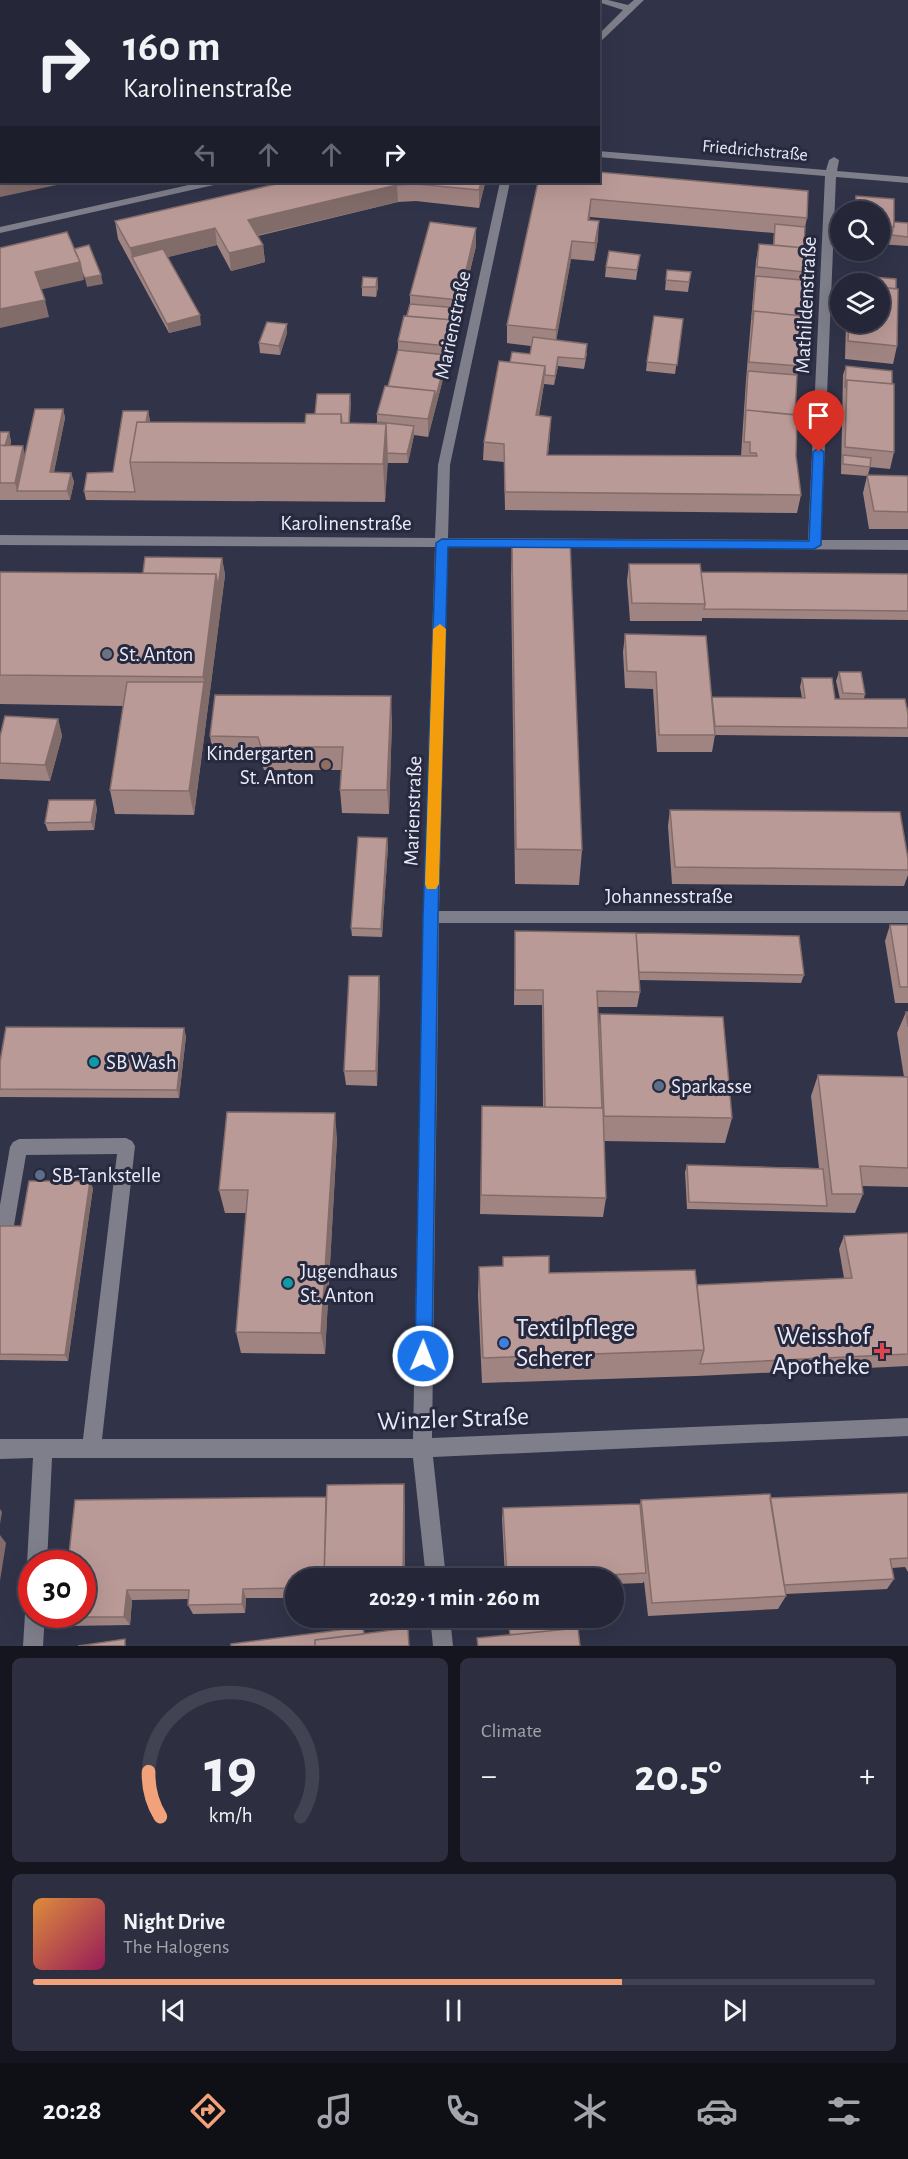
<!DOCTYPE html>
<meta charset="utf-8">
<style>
body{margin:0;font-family:"Alegreya Sans",sans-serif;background:#2d2e3f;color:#f1f3f6;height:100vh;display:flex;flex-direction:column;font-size:22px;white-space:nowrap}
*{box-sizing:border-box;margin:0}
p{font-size:20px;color:#a3a5ad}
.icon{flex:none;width:33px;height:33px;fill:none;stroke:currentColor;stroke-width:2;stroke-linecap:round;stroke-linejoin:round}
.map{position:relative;height:1646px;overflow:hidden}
.drawer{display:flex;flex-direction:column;gap:12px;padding:12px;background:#14151e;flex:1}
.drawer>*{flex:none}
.top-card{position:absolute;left:0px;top:0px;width:600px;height:183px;box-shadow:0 6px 24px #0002,0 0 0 2px #424352;background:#252637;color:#f1f3f6;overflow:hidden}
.fabs{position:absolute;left:830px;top:201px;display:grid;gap:12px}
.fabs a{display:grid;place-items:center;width:60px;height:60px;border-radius:50%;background:#252637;box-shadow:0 6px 24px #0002,0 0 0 2px #424352;font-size:30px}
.speed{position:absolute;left:18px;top:1550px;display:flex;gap:12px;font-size:30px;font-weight:700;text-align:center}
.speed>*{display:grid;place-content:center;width:78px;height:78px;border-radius:50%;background:#252637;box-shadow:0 6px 24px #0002,0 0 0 2px #424352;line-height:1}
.speed .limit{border:9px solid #d22;background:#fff;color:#111}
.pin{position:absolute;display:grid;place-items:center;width:51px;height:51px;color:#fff;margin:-62px -26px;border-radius:50% 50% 50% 0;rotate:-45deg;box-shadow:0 0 6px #0007}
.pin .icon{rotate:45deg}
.me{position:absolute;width:66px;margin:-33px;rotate:1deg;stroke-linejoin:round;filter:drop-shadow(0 0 4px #0008)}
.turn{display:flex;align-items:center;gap:21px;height:126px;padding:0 24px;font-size:27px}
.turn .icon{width:78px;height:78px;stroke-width:2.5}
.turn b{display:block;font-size:42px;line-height:51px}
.lanes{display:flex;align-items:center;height:57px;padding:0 24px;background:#0003;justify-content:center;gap:30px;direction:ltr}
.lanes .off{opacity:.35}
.big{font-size:45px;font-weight:700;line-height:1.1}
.drawer .tile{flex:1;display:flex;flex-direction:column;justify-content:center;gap:9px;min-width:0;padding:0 21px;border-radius:9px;background:#2d2e3f}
.drawer .dial{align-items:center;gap:0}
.dial svg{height:156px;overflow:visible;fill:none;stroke:#424352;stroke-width:7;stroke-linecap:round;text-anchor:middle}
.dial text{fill:#f1f3f6;stroke:none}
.song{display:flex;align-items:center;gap:18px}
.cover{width:72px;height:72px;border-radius:9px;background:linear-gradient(135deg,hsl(30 70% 55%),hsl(330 70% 35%))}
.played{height:6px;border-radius:3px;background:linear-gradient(90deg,#f1a27b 70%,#424352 70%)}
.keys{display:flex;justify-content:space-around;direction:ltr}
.heat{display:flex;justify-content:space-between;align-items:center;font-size:33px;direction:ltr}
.drawer .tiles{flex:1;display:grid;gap:12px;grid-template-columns:1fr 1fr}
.tile:last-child{grid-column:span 2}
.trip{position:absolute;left:285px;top:1568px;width:339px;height:60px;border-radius:30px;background:#252637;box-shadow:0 6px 24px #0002,0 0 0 2px #424352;font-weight:700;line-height:60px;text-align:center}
.tab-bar{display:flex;height:96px;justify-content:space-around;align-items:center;background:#0f0f16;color:#a3a5ad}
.tab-bar .icon{width:42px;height:42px}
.tab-bar .active{color:#f1a27b}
.tab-bar b{font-size:27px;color:#f1f3f6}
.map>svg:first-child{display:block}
</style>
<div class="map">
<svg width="908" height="1646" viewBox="0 0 908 1646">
<rect width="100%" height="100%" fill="#313349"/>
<path fill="#3a3d58" d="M327,0H607L599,8L598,2H325Z"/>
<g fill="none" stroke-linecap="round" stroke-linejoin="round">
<path fill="#7f7f8b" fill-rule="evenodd" d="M346,0H356L344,2Z
M592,0H608L628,5L634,0H644L598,44V35L623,10Z
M0,20H2V28L0,27Z
M598,151L826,170L829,160L834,157L839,160L837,171L908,177V183L836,177L821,540H908V550L448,547L439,911H908V923H439L432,1438L908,1418V1436L433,1457L446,1578H426L413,1458H52L47,1563H32V1571L27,1563L33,1458L0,1459V1439H83L117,1154L26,1155L12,1237L9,1243L3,1245L0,1244V1205L10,1147L13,1142L19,1139L126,1138L132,1141L135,1146L102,1439H413L423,917L435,547L0,545V535L435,538L438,465L500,182H510L450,465L448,538L808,540L825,176L598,157Z
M202,182H219L214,185L0,233V227Z
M32,1605V1614H45L43,1646H23L25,1614L28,1607Z
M430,1617H450L453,1646H433Z"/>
</g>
<path fill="#a08482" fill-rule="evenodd" d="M21,0H99L101,2H23Z
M195,0H317L315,2H198Z
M285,182H485L479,208L416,201L398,202L258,236L263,245L265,262L231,271L217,245L168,257L201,325L169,333L118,239L115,221Z
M538,182L807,218L805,227L804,272L802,280L799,366L797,375L795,415L796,456L801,495L797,513L505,510L504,462L483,460L484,442L510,362L530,354L531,346L507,343V325ZM590,217L774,233L773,245L759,244L756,261L746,380L741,456L548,455L550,435L539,415L544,384L554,385L558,366L584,369L587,353L556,340L571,259L594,261L598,239L589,220Z
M856,196L894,199V222L908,223V246L879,244V212H852Z
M476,246L459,317L428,437L414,435L408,463H387L385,502L86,500L84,491L113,472L148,411L150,422L305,423L315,414L350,394V423L377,424V414L388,386L398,350V341L410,304V295Z
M640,255L636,280L605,277L606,267Z
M667,270L691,272L688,292L665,290Z
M849,275L896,279V289H898L897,346L893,364L845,359L846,322H879V284H847Z
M377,278L378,287L376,297L362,296V287Z
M683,319L675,374L646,371L647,362Z
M287,333L280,355L260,353L259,343Z
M846,366L894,452L890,469L870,467L868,475L908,476V529H869L863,493L867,476L841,474L843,375Z
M63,409L65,418L54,472L71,473L74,482L70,500H0V501V432H9L11,442L10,446L25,455Z
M512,541L582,850L579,885L515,884L511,578Z
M222,558L225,575L194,815L115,814L110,790L123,706L0,704V572L143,573Z
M629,564L701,572L908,574V620L702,618V621H630L627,581Z
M625,634L712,697L802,698L800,687L802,678L835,699H840L836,681L839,672L865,694L864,699L907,710L908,707V737L715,735L712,752H657L653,689L625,688L623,652Z
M58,719L62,736L50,781L0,779V736Z
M392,720L389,814L342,813L340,790L341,770H264L261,761L214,760L210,736Z
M97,808L94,830L48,831L45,823Z
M670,810L908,859V875L904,886L672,884L668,826Z
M387,838L388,846L382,937L352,936L351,928Z
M890,925H908V1003H895L885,941Z
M515,931L804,975L801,983L639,980L640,992L637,1007H598L599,1027L600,1014L732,1118L725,1143L604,1141L606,1198L603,1217L480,1214L482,1106L543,1107L542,1005H514Z
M379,976L380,991L377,1086L346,1085L344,1071Z
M906,1012H908V1187L862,1186L863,1194L855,1213L687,1209L685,1172L687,1165L819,1168L811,1096L818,1075L904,1077L897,1033Z
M186,1036L179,1098L0,1097V1062Z
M337,1138L325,1354L241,1353L236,1332L246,1213H225L219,1190Z
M93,1188L68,1361L0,1360V1226H21Z
M908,1233V1366L696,1376L482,1383L478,1295L479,1267L697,1285L844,1278L839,1249L844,1236Z
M908,1493V1572L905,1567L892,1568L894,1579L887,1589L786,1594V1596L778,1609L648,1616L644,1581L643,1583L614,1584V1578H505L502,1518L503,1508L640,1504L641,1500L770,1498Z
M405,1507L296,1578V1598H246L245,1613L193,1614L188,1605L189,1599L132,1600L130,1625L68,1626L61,1617L82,1563Z"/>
<path fill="#826c6a" d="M283,0H317L315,2H281Z
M2,178V182H71L0,197V179Z
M481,182H485V184L479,208V190Z
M397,185L398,202L250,237L248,220Z
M591,199L590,217L586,238L588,220Z
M599,221L598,239L594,261L595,243Z
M215,228L217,245L136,265L132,257L130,248Z
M476,228V246L459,317L428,437V419L435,391L447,355V346L453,320L459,308V300Z
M572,241L571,259L555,348L556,330Z
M263,245L265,262L231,271L229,253Z
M80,262L84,280L39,290L35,272Z
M101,275L103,284L87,287L85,278Z
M377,278L378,287L376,297V287Z
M45,300L49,317L0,328V309Z
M200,315L201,325L169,333L167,324Z
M287,324V333L280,355L279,346Z
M558,357V366L554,385L555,376Z
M545,366L544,384L535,433L536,415Z
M350,394L351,404L349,436V427Z
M63,409L65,418L52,481L50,472Z
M148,411L150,420L143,463L140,462Z
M551,417L550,435L546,472L547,455Z
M386,424L388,462L385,502L383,464Z
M414,426V435L408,463L407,454Z
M9,432L11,442L6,463L3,454Z
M23,446L27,464L17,491L15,483Z
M71,473L74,482L70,500L67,491Z
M222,558L225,575L194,815L189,791L204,682L203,677L216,574Z
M391,696L392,720L389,814L387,790Z
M58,719L62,736L50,781L45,765Z
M95,800L97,808L94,830L91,822Z
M387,838L388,846L382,937L381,929Z
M379,976L380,991L377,1086L376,1071Z
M184,1028L186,1036L179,1098L177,1090Z
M335,1113L337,1138L325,1354L321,1333Z
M90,1181L93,1188L68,1361L65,1355Z
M404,1484L405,1507V1578H403Z
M0,1509L2,1512L0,1524Z
M0,1535L6,1543L0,1581Z
M243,1589L246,1598L245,1613L242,1604Z
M127,1590L132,1600L130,1625L124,1617Z"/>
<path fill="#ba9a97" stroke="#826c6a" stroke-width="1.5" d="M41,0H99L101,2H42Z
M239,0H283L281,2H242Z
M2,71V97L0,96V72Z
M0,150H2V178L0,179Z
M598,172L808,191L807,218L591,199L588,220L599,221L595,243L572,241L556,330L507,325L538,182H598Z
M285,182H481L479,190L416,184L397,185L248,220L263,245L229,253L215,228L130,248L115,221Z
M856,196L894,199V227L879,226V212H855Z
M430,222L476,228L459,300L410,295Z
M894,222L908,223V237L892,235Z
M775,224L805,227L804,248L774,245Z
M67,232L80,262L35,272L45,300L0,309V248Z
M759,244L805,248L804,272L757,267Z
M89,245L101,275L85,278L82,272L80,262L74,249Z
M163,249L200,315L167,324L132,257Z
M609,251L640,255L637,270L606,267Z
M667,270L691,272L689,282L666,280Z
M849,275L896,279V289L879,287V284H849Z
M756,276L802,280L801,316L754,311L752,320Z
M363,277L377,278L376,287H362Z
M879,287L898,289L897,346L848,341L849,322H879Z
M410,304L459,308L453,329V320L407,316Z
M754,311L802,316L799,366L749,362Z
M404,316L453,320L447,346L398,341Z
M654,316L683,319L677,365L647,362Z
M267,322L287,324L279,346L259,343Z
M533,337L587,344L585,359L558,357L555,376L545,375V366L510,362L512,352L530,354Z
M398,350L447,355L435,400V391L388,386Z
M499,361L545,366L536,415L551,417L547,455L757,456L756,453H750V442H744L746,410L797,415L796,456L801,495L505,492L504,444L484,442Z
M846,366L892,371V384L847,380L845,388Z
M748,371L797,375L795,415L746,410L745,419Z
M847,380L894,384V452L845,447Z
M385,386L435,391L428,419L377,414Z
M317,394H350L349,423H342L341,414H315Z
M35,409H63L50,472L71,473L67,491H17Z
M123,411H148L146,422H137L130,462L135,492L84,491L87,473L113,472Z
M306,414H341V423L386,424L383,464L130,462L137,422L305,423Z
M378,422L414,426L407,454L387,453L386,424H377Z
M0,432H9L5,446L0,445Z
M0,445L23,446L15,483H0Z
M843,455L871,458L870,467L843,464Z
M867,475L908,476V512L874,511Z
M512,541H570L582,850L516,849Z
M145,557L222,558L218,587L216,574L143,573Z
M629,564H700L705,604L632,603Z
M0,572L216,574L203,677L0,675Z
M701,572L908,574V611L704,609L705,604Z
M625,634L706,636L715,735H659L656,672L627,671Z
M839,672H861L865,694L843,693Z
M802,678H832L835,699H905L908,714V728L715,726L712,697L805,698Z
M127,682H204L189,791L110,790Z
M215,695L391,696L387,790H340L343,747H261L258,737L210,736Z
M5,716L58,719L45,765L0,763V736Z
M49,800H95L91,822L45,823Z
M670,810L900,812L908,859V870L675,867Z
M358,837L387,838L381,929L351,928Z
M890,925H908V987H900Z
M515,931L636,933L640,992L597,991L602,1108L545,1107L543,990H515Z
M636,933L799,936L804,975L639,972Z
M349,976H379L376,1071H344Z
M906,1012H908V1027Z
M600,1014L723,1017L732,1118L604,1116Z
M6,1027L184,1028L177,1090L0,1089V1062Z
M818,1075L908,1077V1168L860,1166L863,1194H832Z
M482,1106L603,1108L606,1198L481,1195Z
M227,1112L335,1113L321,1333L236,1332L248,1190H219Z
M687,1165L823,1169L827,1206L689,1202Z
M29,1181H90L65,1355L0,1354V1226H21Z
M908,1233V1354L700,1364L704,1350L697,1285L852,1278L844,1236Z
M549,1256V1273L695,1270L704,1350L483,1358L479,1267L503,1266V1257Z
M404,1484L403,1578H324L327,1485Z
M908,1493V1558L890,1559L894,1579L784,1585L770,1498Z
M770,1494L786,1596L652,1603L641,1500Z
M326,1497L324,1578H296V1588L243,1589L242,1604L188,1605L189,1590H127L124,1617H61L62,1614H82V1563H68L75,1500Z
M640,1504L646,1573L607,1575L608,1578H507L503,1508Z
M508,1617H576L577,1628L510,1635Z
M363,1627L364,1634L315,1640V1646H231V1644Z
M408,1628L409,1646H315V1640Z
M578,1628L580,1646H478L477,1638Z
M125,1639V1646H78Z"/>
<path fill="#1a73e8" stroke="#114b97" stroke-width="1.5" d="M819,448L824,452L821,545L814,549L448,547L438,916L432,1356L429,1362L423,1364L417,1362L415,1356L423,916L436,543L442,539L809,541L813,452Z"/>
<path fill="#f59e0b" d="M440,624L446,629L439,884L436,889H427L425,884L433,629Z"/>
<circle fill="#6b7280" stroke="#27293e" stroke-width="2" cx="107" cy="654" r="6"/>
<circle fill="#8d6e63" stroke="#27293e" stroke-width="2" cx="326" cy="765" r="6"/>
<g fill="#0f9aa8" stroke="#27293e" stroke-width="2">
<circle cx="94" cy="1062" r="6"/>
<circle cx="288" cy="1283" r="6"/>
</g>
<g fill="#5c6f8a" stroke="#27293e" stroke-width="2">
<circle cx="659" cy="1086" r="6"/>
<circle cx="40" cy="1175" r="6"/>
</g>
<circle fill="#3f7fe0" stroke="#27293e" stroke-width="2" cx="504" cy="1343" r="6"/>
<path fill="#e0444e" stroke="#27293e" stroke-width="2" d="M879 1342h6v6h6v6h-6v6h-6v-6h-6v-6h6z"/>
<g text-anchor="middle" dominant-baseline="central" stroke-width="6" stroke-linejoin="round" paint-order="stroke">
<g font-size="18" fill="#e8eaf8" stroke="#27293e">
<text transform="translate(755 151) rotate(5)">Friedrichstraße</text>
</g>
<g font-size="21" fill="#e8eaf8" stroke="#27293e">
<text transform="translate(806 305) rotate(-87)">Mathildenstraße</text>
<text transform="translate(453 325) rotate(-78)">Marienstraße</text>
<text x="346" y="523">Karolinenstraße</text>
<text transform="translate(413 811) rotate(-88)">Marienstraße</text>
<text x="669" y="896">Johannesstraße</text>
</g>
<g font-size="21" fill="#e8eaf8" stroke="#27293e" text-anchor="start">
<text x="119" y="654">St. Anton</text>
<text x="314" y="753" text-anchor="end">Kindergarten<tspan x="314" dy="24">St. Anton</tspan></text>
<text x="106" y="1062">SB Wash</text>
<text x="671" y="1086">Sparkasse</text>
<text x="52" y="1175">SB-Tankstelle</text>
<text x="300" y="1271">Jugendhaus<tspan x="300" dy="24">St. Anton</tspan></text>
</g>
<g font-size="26" fill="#e8eaf8" stroke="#27293e" text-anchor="start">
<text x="516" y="1328">Textilpflege<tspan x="516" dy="30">Scherer</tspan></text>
<text x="870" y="1336" text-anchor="end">Weisshof<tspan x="870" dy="30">Apotheke</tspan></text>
</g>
<g font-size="26" fill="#e8eaf8" stroke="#27293e">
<text transform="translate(453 1419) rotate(-2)">Winzler Straße</text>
</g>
</g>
</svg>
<div class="fabs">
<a><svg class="icon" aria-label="search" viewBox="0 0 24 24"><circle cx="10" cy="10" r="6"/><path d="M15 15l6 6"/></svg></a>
<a><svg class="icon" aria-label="layers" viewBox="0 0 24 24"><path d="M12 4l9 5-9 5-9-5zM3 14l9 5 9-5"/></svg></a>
</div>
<div class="speed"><div class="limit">30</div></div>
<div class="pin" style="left:819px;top:452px;background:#d93025"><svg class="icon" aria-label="arrive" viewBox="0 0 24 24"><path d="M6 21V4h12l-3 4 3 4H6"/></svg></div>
<svg class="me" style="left:423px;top:1356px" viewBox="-20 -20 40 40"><circle r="17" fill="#1a73e8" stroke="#fff" stroke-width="3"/><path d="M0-11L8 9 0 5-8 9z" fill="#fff"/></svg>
<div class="trip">20:29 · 1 min · 260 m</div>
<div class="top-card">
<div class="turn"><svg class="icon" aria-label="right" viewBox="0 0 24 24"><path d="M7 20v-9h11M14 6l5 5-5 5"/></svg><div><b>160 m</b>Karolinenstraße</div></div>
<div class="lanes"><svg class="icon off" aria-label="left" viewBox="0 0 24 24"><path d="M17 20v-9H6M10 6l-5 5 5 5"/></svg><svg class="icon off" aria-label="ahead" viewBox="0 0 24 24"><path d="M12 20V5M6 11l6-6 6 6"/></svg><svg class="icon off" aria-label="ahead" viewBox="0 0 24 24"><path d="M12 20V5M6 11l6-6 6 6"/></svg><svg class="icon" aria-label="right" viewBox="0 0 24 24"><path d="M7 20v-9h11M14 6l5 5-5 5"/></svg></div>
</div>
</div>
<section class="drawer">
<div class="tiles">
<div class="tile dial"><svg viewBox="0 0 100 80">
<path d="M14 69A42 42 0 1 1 86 69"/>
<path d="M14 69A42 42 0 0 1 8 46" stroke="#f1a27b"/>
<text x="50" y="56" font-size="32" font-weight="700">19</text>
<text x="50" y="72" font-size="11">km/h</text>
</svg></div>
<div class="tile"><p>Climate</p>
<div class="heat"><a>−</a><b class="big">20.5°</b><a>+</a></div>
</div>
<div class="tile">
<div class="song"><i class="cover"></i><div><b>Night Drive</b><p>The Halogens</p></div></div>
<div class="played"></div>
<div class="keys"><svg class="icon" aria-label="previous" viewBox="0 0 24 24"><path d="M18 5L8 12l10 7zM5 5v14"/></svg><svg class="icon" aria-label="pause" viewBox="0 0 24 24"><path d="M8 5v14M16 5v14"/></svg><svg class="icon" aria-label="next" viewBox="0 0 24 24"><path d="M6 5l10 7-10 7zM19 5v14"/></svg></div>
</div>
</div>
</section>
<nav class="tab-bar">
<b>20:28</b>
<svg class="icon active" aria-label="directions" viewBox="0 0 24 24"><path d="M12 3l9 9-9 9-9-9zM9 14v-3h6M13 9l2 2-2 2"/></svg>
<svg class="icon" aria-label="music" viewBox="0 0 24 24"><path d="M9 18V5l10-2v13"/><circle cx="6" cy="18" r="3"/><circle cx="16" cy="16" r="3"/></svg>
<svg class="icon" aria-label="phone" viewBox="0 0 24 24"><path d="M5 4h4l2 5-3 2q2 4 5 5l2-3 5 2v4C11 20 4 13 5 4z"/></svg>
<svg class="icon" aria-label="climate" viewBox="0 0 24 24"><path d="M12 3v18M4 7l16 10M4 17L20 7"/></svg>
<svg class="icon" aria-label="car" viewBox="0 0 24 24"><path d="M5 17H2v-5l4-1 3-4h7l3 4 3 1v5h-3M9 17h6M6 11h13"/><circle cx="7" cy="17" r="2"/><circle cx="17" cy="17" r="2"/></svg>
<svg class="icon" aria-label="filters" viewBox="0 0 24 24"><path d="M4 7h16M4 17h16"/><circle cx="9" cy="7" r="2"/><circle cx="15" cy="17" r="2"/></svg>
</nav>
